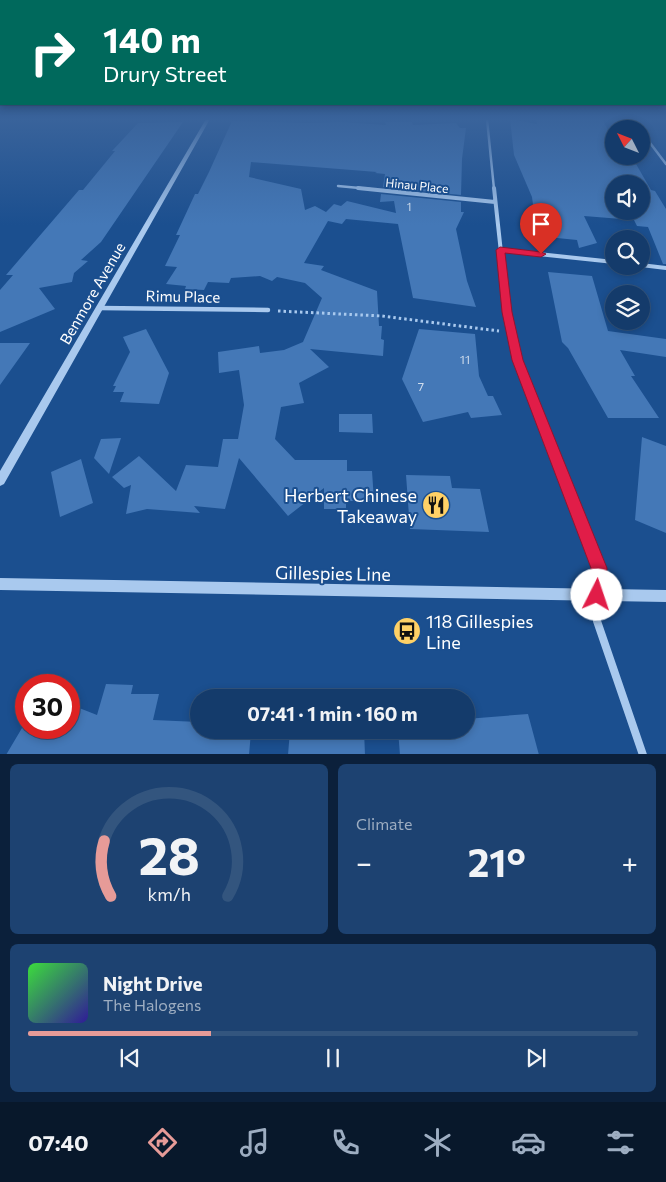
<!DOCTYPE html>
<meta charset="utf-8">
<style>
body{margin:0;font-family:Commissioner,sans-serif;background:#1d4271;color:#f1f3f6;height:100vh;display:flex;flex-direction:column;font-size:19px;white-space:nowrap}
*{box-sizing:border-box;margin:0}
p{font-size:16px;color:#9dadc1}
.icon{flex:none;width:28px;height:28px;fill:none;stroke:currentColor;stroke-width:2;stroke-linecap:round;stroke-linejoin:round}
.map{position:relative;height:754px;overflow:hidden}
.drawer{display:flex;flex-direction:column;gap:10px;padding:10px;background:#0b203b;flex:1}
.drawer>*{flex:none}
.guide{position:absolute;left:0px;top:0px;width:666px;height:105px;box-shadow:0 2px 8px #0003,0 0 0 1px #33557e;background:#00695c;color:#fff;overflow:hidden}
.needle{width:32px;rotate:312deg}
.buttons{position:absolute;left:605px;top:120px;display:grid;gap:10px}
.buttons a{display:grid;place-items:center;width:45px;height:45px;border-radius:50%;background:#143b6b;box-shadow:0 2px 8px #0003,0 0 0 1px #33557e;font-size:25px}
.speed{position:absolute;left:15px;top:674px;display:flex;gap:10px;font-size:25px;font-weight:700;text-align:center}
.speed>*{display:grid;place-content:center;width:65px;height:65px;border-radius:50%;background:#143b6b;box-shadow:0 2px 8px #0003,0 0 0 1px #33557e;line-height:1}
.speed .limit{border:8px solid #d22;background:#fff;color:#111}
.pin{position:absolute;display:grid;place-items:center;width:42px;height:42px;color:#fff;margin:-51px -21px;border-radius:50% 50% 50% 0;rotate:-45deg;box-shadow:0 0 5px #0007}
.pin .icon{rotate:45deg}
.me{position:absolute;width:55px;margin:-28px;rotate:4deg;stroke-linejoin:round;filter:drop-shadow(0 0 4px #0008)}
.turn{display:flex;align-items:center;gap:18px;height:105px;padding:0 20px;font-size:22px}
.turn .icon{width:65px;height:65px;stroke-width:2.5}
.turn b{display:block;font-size:35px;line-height:42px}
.big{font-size:38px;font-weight:700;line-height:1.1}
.drawer .tile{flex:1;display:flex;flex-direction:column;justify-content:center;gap:8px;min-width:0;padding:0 18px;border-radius:8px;background:#1d4271}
.drawer .dial{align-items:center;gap:0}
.dial svg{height:130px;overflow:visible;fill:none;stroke:#33557e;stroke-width:7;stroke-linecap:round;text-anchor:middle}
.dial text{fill:#f1f3f6;stroke:none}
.song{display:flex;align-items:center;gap:15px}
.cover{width:60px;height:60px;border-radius:8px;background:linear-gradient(135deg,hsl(120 70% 55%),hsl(250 70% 35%))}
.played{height:5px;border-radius:2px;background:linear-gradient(90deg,#e69b98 30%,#33557e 30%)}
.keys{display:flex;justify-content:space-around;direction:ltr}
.heat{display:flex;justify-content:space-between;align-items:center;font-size:28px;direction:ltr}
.drawer .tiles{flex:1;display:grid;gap:10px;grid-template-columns:1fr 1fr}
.tile:last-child{grid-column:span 2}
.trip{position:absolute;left:190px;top:689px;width:285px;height:50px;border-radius:25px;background:#143b6b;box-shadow:0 2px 8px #0003,0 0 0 1px #33557e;font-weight:700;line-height:50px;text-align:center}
.tabs{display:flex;height:80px;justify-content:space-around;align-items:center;background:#08182b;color:#9dadc1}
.tabs .icon{width:35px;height:35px}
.tabs .on{color:#e69b98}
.tabs b{font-size:22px;color:#f1f3f6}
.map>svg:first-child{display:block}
</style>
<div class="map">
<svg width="666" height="755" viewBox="0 0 666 755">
<rect width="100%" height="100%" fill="#1b4f8f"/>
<path fill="#4478b7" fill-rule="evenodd" d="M510,119L537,124L536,119H602L614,141V156H622L626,164H636L651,190L655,191L666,209V264H663L648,227L637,226L634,220L584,216L597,243L579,248L577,240L537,236L532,197L514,155ZM614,184H641V211H614Z
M232,121L309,123L341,122L386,125L385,122H412L413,125L456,123L460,128H466L462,159L461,195L383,187L385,174L375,173L377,172L251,162L249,177L301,189L305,210L315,206L326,212L334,204L341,206L347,201L396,213L394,201L380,202L381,194L461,202V212H464L456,229L467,281L476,307L413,298L398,224L346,219L342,224L328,221L304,263L324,266L321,270L377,291L379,326H382L381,339L384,340L383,356L310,349L329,367L299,383L304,403L281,407L275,439L295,460H347V471H372L374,501H346V509H324V488L288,516L239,458L225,509L194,506L200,513L147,509L126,514L131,485L124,488L112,477L139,456L176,491L186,465L218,467L223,439H238L244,405L239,370L219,373L218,352L259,346L260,353L284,350L303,342L322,298L305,283L277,277L272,281L260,276L231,278L229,283L208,282L204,290L185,289L186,286L166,284L177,267L165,266L180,235H176L195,194H198L209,172Z
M183,122L101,242L81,260L88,261L74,273L72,282L39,288L55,309L0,332V290L13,275H6L79,190H83L115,151H112L138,123Z
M548,272L592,276L608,331L666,339V357L620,350L635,376H631L659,418H608L568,348L562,342Z
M146,329L169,373L159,404L120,402L124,392H113L116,386H113L130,352L123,337Z
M419,329L475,334L479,376L488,396H493L502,415L471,418L468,412L423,422L402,379Z
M0,343H30L0,385Z
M339,414H372L373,433L339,432Z
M642,437L666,446V533L635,520Z
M121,438L109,474L94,458L101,439Z
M81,459L93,503L60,517L51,472Z
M406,475L450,476L452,488L480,489L489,532L410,529Z
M106,684L133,685L131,694H159L153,720L199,722V730L251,732L249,755H6L22,728H69V704L97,715Z
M528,714L539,755H400L398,730H466V719Z
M290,730H364L365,755H288Z"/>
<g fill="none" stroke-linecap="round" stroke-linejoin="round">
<path stroke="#a9c9ee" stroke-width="3" stroke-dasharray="2.5 3" stroke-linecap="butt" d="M278,311L382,316L499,331"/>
<path stroke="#a9c9ee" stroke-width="2.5" d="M487,119L494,189
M633,119L640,129
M641,131L666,164
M338,186L370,189"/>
<path stroke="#a9c9ee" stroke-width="4" d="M358,188L495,202
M494,188L504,280
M500,250L614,262
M641,265L666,268"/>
<path stroke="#a9c9ee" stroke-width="4.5" d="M504,279C508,322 517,358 533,398
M99,308L268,310"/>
<path stroke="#a9c9ee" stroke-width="6" d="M532,397L593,553"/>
<path stroke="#a9c9ee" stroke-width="8" d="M593,552L599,568L597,621L643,755"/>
<path fill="#a9c9ee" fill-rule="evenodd" d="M206,119H210L4,484L0,486V471Z
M0,578L666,590V602L0,590Z"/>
</g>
<linearGradient id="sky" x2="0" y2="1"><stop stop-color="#0f2b4f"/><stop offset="0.53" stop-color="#39639b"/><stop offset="1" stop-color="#39639b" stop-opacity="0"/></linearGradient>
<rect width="666" height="225" fill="url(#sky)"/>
<path fill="#e11d48" stroke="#92132f" d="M500,247L541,252L546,254L541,257L505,253L512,312L523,360L607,568L605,595L603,601L597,603L591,601L589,595L591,568L512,360L502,312L496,250Z"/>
<defs>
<g id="restaurant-disc" transform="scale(1.4375)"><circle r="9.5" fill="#ffd166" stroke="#1b4f8f"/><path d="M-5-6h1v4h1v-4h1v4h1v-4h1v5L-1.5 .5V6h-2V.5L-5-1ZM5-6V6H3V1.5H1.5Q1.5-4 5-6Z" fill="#111"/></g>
<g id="bus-disc" transform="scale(1.4375)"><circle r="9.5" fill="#ffd166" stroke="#1b4f8f"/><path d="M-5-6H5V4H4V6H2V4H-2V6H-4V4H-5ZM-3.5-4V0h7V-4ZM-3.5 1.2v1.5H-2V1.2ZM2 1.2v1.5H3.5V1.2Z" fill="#111"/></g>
</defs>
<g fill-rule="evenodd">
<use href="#restaurant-disc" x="436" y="505"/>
<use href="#bus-disc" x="407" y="631"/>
</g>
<g text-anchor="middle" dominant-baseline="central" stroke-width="4" stroke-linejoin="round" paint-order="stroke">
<g font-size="11" fill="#d0dded">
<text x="409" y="206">1</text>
</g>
<g font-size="12" fill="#fff" stroke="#1b4f8f">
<text transform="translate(417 185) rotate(6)">Hinau Place</text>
</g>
<g font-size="12" fill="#d0dded">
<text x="465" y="359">11</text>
<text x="421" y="386">7</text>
</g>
<g font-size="15" fill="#fff" stroke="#1b4f8f">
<text transform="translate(92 293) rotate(-60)">Benmore Avenue</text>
<text transform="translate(183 296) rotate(1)">Rimu Place</text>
</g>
<g font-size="18" fill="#fff" stroke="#1b4f8f" text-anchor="end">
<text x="417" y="495">Herbert Chinese<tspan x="417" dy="21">Takeaway</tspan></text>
<text x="426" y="621" text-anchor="start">118 Gillespies<tspan x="426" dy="21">Line</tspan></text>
</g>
<g font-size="18" fill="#fff" stroke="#1b4f8f">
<text transform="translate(333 573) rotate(1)">Gillespies Line</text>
</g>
</g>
</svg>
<div class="buttons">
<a><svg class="needle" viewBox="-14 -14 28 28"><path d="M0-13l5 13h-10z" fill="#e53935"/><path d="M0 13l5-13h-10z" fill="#9dadc1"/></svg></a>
<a><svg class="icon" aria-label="sound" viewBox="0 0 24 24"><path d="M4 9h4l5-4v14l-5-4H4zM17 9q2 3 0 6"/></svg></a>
<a><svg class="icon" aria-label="search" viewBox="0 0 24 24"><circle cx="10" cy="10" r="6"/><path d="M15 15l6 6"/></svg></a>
<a><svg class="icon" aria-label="layers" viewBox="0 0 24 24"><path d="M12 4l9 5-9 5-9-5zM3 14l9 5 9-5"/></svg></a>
</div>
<div class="speed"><div class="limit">30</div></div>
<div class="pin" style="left:541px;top:254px;background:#d93025"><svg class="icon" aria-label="arrive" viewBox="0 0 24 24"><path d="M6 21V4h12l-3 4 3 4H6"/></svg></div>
<svg class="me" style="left:597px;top:595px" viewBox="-20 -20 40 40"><circle r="19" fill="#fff"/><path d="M0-13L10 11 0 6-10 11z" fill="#e11d48"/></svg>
<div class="trip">07:41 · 1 min · 160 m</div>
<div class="guide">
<div class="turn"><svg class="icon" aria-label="right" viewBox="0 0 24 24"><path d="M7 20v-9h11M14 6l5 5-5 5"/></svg><div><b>140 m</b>Drury Street</div></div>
</div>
</div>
<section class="drawer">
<div class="tiles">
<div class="tile dial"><svg viewBox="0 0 100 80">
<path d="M14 69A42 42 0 1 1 86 69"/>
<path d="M14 69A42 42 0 0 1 10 35" stroke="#e69b98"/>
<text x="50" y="56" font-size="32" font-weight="700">28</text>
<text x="50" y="72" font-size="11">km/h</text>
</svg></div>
<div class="tile"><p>Climate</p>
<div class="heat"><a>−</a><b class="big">21°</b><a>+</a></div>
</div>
<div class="tile">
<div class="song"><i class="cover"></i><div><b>Night Drive</b><p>The Halogens</p></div></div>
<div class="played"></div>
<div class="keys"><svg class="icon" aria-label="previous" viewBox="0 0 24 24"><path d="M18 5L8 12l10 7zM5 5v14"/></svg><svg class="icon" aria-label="pause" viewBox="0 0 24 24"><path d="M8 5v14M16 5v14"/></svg><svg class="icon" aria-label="next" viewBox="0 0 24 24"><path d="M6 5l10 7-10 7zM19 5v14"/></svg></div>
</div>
</div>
</section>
<nav class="tabs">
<b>07:40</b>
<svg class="icon on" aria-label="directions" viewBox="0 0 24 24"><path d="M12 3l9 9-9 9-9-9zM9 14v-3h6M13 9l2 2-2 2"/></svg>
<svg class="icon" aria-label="music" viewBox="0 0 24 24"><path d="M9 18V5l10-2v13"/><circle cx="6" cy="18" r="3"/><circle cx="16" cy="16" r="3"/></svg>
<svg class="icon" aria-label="phone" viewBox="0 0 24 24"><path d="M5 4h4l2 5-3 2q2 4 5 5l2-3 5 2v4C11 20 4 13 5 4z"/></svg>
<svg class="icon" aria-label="climate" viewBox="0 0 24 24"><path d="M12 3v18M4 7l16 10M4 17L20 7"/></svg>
<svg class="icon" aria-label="car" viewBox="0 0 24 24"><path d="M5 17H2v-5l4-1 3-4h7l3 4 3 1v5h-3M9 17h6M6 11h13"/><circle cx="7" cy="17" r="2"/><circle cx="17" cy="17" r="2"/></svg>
<svg class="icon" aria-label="filters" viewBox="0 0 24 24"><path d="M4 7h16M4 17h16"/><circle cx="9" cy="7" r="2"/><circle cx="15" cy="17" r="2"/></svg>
</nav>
